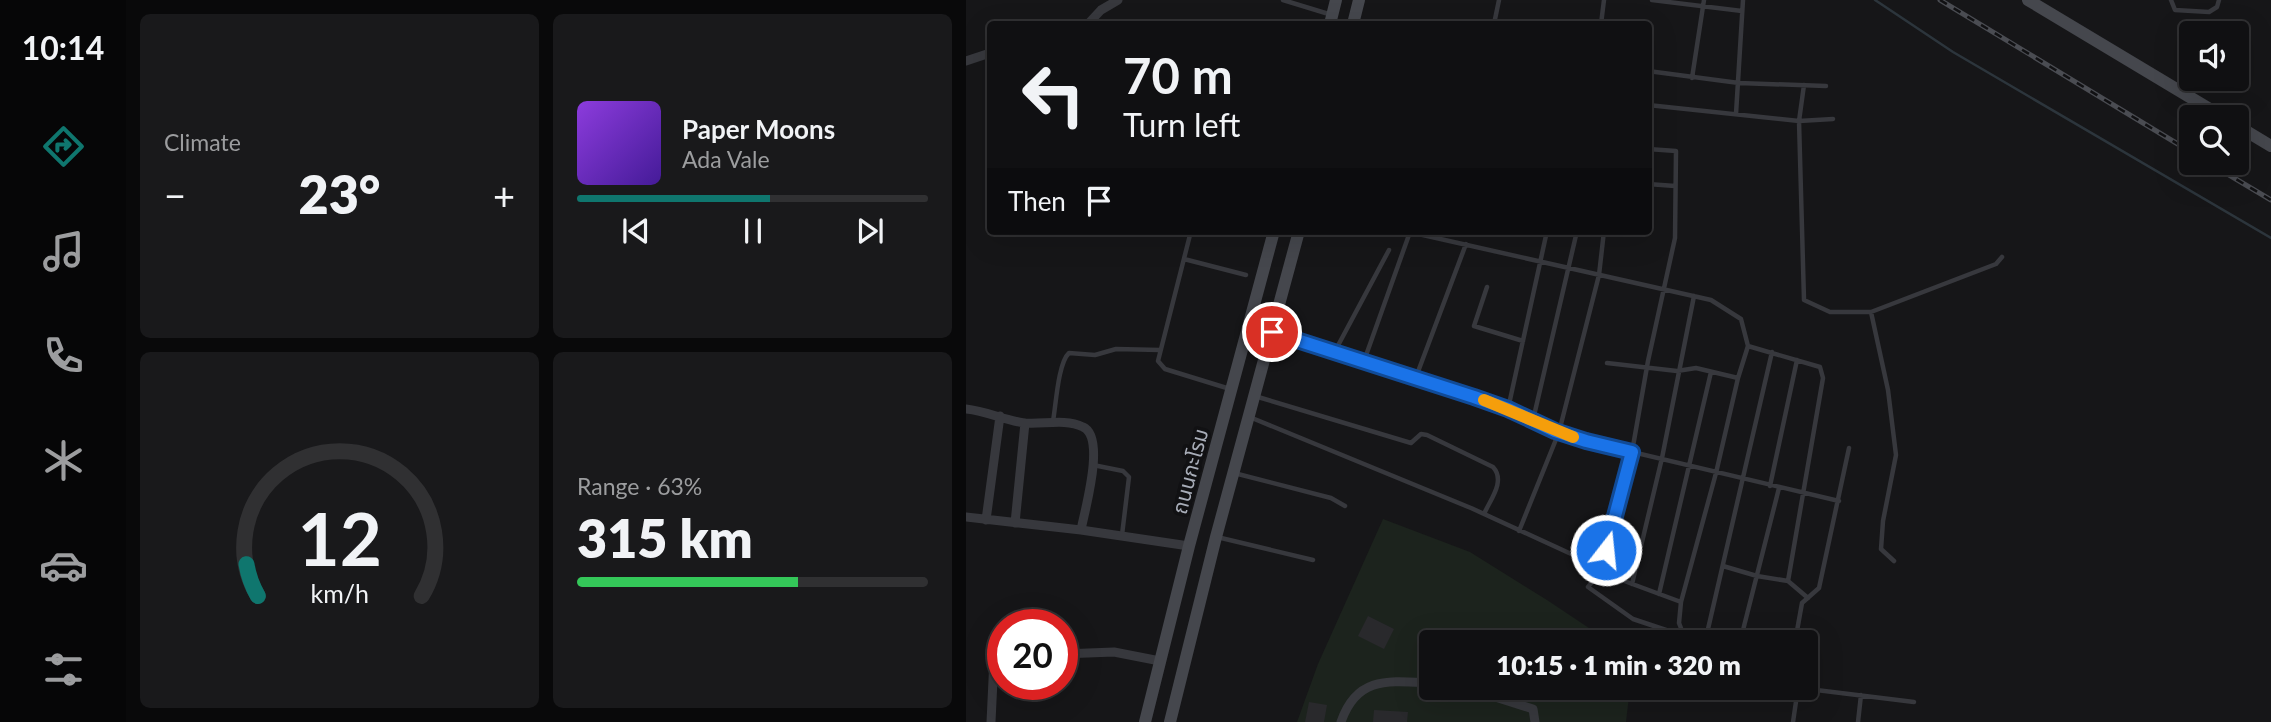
<!DOCTYPE html>
<meta charset="utf-8">
<style>
body{margin:0;font-family:Lato,"Noto Sans Thai",sans-serif;background:#19191b;color:#f1f3f6;height:100vh;display:flex;flex-direction:column;font-size:26px;white-space:nowrap}
*{box-sizing:border-box;margin:0}
p{font-size:23px;color:#9c9d9f}
.icon{flex:none;width:38px;height:38px;fill:none;stroke:currentColor;stroke-width:2;stroke-linecap:round;stroke-linejoin:round}
.map{position:relative;flex:1;overflow:hidden}
.panel{display:flex;flex-direction:column;gap:14px;padding:14px;background:#09090a;width:840px}
.panel>*{flex:none}
.banner{position:absolute;left:21px;top:21px;width:665px;height:214px;border-radius:7px;box-shadow:0 7px 28px #0002,0 0 0 2px #303032;background:#101012;color:#f1f3f6;overflow:hidden}
.tools{position:absolute;left:1213px;top:21px;display:grid;gap:14px}
.tools a{display:grid;place-items:center;width:70px;height:70px;border-radius:7px;background:#101012;box-shadow:0 7px 28px #0002,0 0 0 2px #303032;font-size:35px}
.speed{position:absolute;left:21px;top:609px;display:flex;gap:14px;font-size:35px;font-weight:700;text-align:center}
.speed>*{display:grid;place-content:center;width:91px;height:91px;border-radius:50%;background:#101012;box-shadow:0 7px 28px #0002,0 0 0 2px #303032;line-height:1}
.speed .limit{border:10px solid #d22;background:#fff;color:#111}
.pin{position:absolute;display:grid;place-items:center;width:60px;height:60px;color:#fff;margin:-30px;border:4px solid #fff;border-radius:50%;box-shadow:0 2px 7px #0007}
.me{position:absolute;width:77px;margin:-38px;rotate:16deg;stroke-linejoin:round;filter:drop-shadow(0 0 5px #0008)}
.turn{display:flex;align-items:center;gap:24px;height:147px;padding:0 21px;font-size:32px}
.turn .icon{width:91px;height:91px;stroke-width:2.5}
.turn b{display:block;font-size:49px;line-height:60px}
.then{display:flex;align-items:center;height:66px;padding:0 21px;background:#0003;gap:14px;font-size:26px}
.big{font-size:52px;font-weight:800;line-height:1.1}
.panel .tile{flex:1;display:flex;flex-direction:column;justify-content:center;gap:10px;min-width:0;padding:0 24px;border-radius:10px;background:#19191b}
.panel .dial{align-items:center;gap:0}
.dial svg{height:182px;overflow:visible;fill:none;stroke:#303032;stroke-width:7;stroke-linecap:round;text-anchor:middle}
.dial text{fill:#f1f3f6;stroke:none}
.song{display:flex;align-items:center;gap:21px}
.cover{width:84px;height:84px;border-radius:10px;background:linear-gradient(135deg,hsl(270 70% 55%),hsl(260 70% 35%))}
.played{height:7px;border-radius:4px;background:linear-gradient(90deg,#0f766e 55%,#303032 55%)}
.keys{display:flex;justify-content:space-around;direction:ltr}
.heat{display:flex;justify-content:space-between;align-items:center;font-size:38px;direction:ltr}
.charge{height:10px;border-radius:5px;background:linear-gradient(90deg,#34c759 63%,#303032 0)}
.panel .tiles{flex:1;display:grid;gap:14px;grid-template-columns:repeat(2,1fr)}
.trip{position:absolute;left:453px;top:630px;width:399px;height:70px;border-radius:7px;background:#101012;box-shadow:0 7px 28px #0002,0 0 0 2px #303032;font-weight:800;line-height:70px;text-align:center}
main{display:flex;flex:1;min-height:0}
.dock{display:flex;flex-direction:column;width:126px;justify-content:space-around;align-items:center;background:#060607;color:#9c9d9f}
.dock .icon{width:49px;height:49px}
.dock .current{color:#0f766e}
.dock b{font-size:32px;color:#f1f3f6}
.map>svg:first-child{display:block}
</style>
<main>
<nav class="dock">
<b>10:14</b>
<svg class="icon current" aria-label="directions" viewBox="0 0 24 24"><path d="M12 3l9 9-9 9-9-9zM9 14v-3h6M13 9l2 2-2 2"/></svg>
<svg class="icon" aria-label="music" viewBox="0 0 24 24"><path d="M9 18V5l10-2v13"/><circle cx="6" cy="18" r="3"/><circle cx="16" cy="16" r="3"/></svg>
<svg class="icon" aria-label="phone" viewBox="0 0 24 24"><path d="M5 4h4l2 5-3 2q2 4 5 5l2-3 5 2v4C11 20 4 13 5 4z"/></svg>
<svg class="icon" aria-label="climate" viewBox="0 0 24 24"><path d="M12 3v18M4 7l16 10M4 17L20 7"/></svg>
<svg class="icon" aria-label="car" viewBox="0 0 24 24"><path d="M5 17H2v-5l4-1 3-4h7l3 4 3 1v5h-3M9 17h6M6 11h13"/><circle cx="7" cy="17" r="2"/><circle cx="17" cy="17" r="2"/></svg>
<svg class="icon" aria-label="filters" viewBox="0 0 24 24"><path d="M4 7h16M4 17h16"/><circle cx="9" cy="7" r="2"/><circle cx="15" cy="17" r="2"/></svg>
</nav>
<section class="panel">
<div class="tiles">
<div class="tile"><p>Climate</p>
<div class="heat"><a>−</a><b class="big">23°</b><a>+</a></div>
</div>
<div class="tile">
<div class="song"><i class="cover"></i><div><b>Paper Moons</b><p>Ada Vale</p></div></div>
<div class="played"></div>
<div class="keys"><svg class="icon" aria-label="previous" viewBox="0 0 24 24"><path d="M18 5L8 12l10 7zM5 5v14"/></svg><svg class="icon" aria-label="pause" viewBox="0 0 24 24"><path d="M8 5v14M16 5v14"/></svg><svg class="icon" aria-label="next" viewBox="0 0 24 24"><path d="M6 5l10 7-10 7zM19 5v14"/></svg></div>
</div>
<div class="tile dial"><svg viewBox="0 0 100 80">
<path d="M14 69A42 42 0 1 1 86 69"/>
<path d="M14 69A42 42 0 0 1 9 55" stroke="#0f766e"/>
<text x="50" y="56" font-size="32" font-weight="700">12</text>
<text x="50" y="72" font-size="11">km/h</text>
</svg></div>
<div class="tile"><p>Range · 63%</p><b class="big">315 km</b><div class="charge"></div></div>
</div>
</section>
<div class="map">
<svg width="1305" height="722" viewBox="0 0 1305 722">
<rect width="100%" height="100%" fill="#161618"/>
<path fill="#1c231d" d="M417,519L504,552L581,600L644,642H466V688H664L660,722H331L352,664Z"/>
<g fill="none" stroke-linecap="round" stroke-linejoin="round">
<path stroke="#2c353c" stroke-width="2.5" d="M909,0L987,52L1305,238"/>
</g>
<path fill="#29292c" d="M402,616L428,629L418,649L392,636Z
M546,688H570L566,700L545,695Z
M343,702L361,705L358,722H339Z
M408,710L442,712L441,722H407Z"/>
<g fill="none" stroke-linecap="round" stroke-linejoin="round">
<path stroke="#37383d" stroke-width="4.5" d="M317,0L366,15
M686,0L776,11
M1205,0L1209,10L1243,12L1251,7L1253,0
M389,21L404,24
M528,24L533,0
M635,24L638,0
M682,71L773,83L860,86
M726,78L738,0
M838,85L833,121L838,300L864,312H905L1030,264L1036,257
M682,105L833,121L867,119
M770,114L777,0
M682,149L710,151L709,238L682,361L666,452L634,572L622,587L667,619L718,636
M682,184L709,186
M225,231L192,361L199,369L264,389
M439,231L745,300L775,319L782,346L854,367L857,378L822,581L791,576L757,566
M218,259L280,275
M521,287L508,326L557,341
M905,312L922,390L930,455L917,521L915,549L928,561
M308,333C375,355 443,374 509,397C547,410 582,428 620,441L873,501
M368,353L423,250
M398,361L444,232
M641,363L711,371L730,368L772,378
M450,377L500,244
M292,397L445,443L455,434L461,435L527,467C540,481 524,500 518,514
M542,409L581,231
M286,418L505,508L627,564L634,572L715,602L713,623L718,636L737,642
M567,420L611,231
M87,421C90,405 92,363 103,353L129,355L150,349L194,350
M127,465L157,471L163,477L156,535
M268,473L365,498L379,506
M804,486L831,360
M553,531L593,432L633,275L638,231
M251,537L347,560
M822,581L842,598
M666,584L696,458L728,296
M693,594L745,372
M715,602L750,473L772,378L782,346
M739,642L806,352
M774,642L813,488
M829,642L836,603L853,588L883,448
M834,688L948,702
M827,722L832,688
M892,722L895,695"/>
<path stroke="#37383d" stroke-width="9" d="M122,24L135,10L152,0
M0,61L24,53
M0,409C20,411 38,420 58,423C77,425 98,418 117,427C140,437 119,509 115,530
M0,517L115,530L223,546
M20,520L34,416
M49,523L59,423
M96,654L148,652L194,661
M501,688L567,709L569,722
M25,722L28,659L32,648L37,646
M375,722C391,675 424,681 466,683"/>
<path stroke="#45474d" stroke-width="12" d="M1062,0L1257,117
M364,24L370,0
M387,24L393,0
M1270,125L1305,146
M179,722L223,546L308,231
M204,722L250,537L333,231"/>
<g stroke="#4a4c52" stroke-width="5">
<path id="rail" d="M974,0L1225,152
M1243,163L1305,200"/>
</g>
<use href="#rail" stroke="#111113" stroke-width="2.5" stroke-dasharray="8" stroke-linecap="butt"/>
</g>
<g fill="none" stroke-linecap="round" stroke-linejoin="round">
<g stroke="#114b97" stroke-width="18">
<path id="route" d="M306,332L508,397L542,409L589,431L620,441L666,452L640,550"/>
</g>
<use href="#route" stroke="#1a73e8" stroke-width="12"/>
<path stroke="#f59e0b" stroke-width="12" d="M518,400L607,437"/>
</g>
<g text-anchor="middle" dominant-baseline="central" stroke-width="7" stroke-linejoin="round" paint-order="stroke">
<g font-size="21" fill="#a8adb8" stroke="#111113">
<text transform="translate(223 471) rotate(-75)">ถนนกะโรม</text>
</g>
</g>
</svg>
<div class="tools">
<a><svg class="icon" aria-label="sound" viewBox="0 0 24 24"><path d="M4 9h4l5-4v14l-5-4H4zM17 9q2 3 0 6"/></svg></a>
<a><svg class="icon" aria-label="search" viewBox="0 0 24 24"><circle cx="10" cy="10" r="6"/><path d="M15 15l6 6"/></svg></a>
</div>
<div class="speed"><div class="limit">20</div></div>
<div class="pin" style="left:306px;top:332px;background:#d93025"><svg class="icon" aria-label="arrive" viewBox="0 0 24 24"><path d="M6 21V4h12l-3 4 3 4H6"/></svg></div>
<svg class="me" style="left:640px;top:550px" viewBox="-20 -20 40 40"><circle r="17" fill="#1a73e8" stroke="#fff" stroke-width="3"/><path d="M0-11L8 9 0 5-8 9z" fill="#fff"/></svg>
<div class="trip">10:15 · 1 min · 320 m</div>
<div class="banner">
<div class="turn"><svg class="icon" aria-label="left" viewBox="0 0 24 24"><path d="M17 20v-9H6M10 6l-5 5 5 5"/></svg><div><b>70 m</b>Turn left</div></div>
<div class="then">Then<svg class="icon" aria-label="arrive" viewBox="0 0 24 24"><path d="M6 21V4h12l-3 4 3 4H6"/></svg></div>
</div>
</div>
</main>
